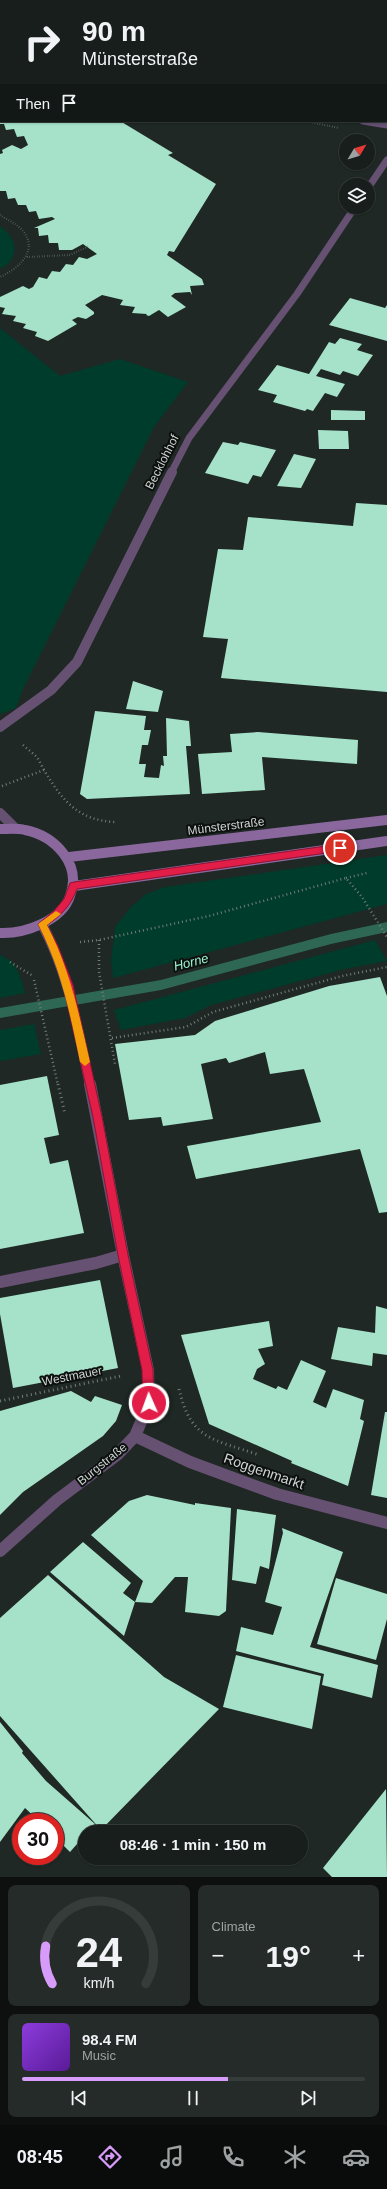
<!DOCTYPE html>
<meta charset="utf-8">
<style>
body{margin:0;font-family:Arial,sans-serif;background:#242b28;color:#f1f3f6;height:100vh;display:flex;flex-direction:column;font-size:15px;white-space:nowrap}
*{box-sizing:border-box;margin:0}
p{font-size:13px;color:#9ea2a3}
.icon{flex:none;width:22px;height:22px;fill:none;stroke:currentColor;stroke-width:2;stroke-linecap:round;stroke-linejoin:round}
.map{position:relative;height:1877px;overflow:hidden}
.sheet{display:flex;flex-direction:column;gap:8px;padding:8px;background:#0d100f;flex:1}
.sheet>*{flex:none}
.top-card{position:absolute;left:0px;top:0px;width:387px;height:122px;box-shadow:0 1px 3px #0004,0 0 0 1px #363c3a;background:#171e1b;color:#f1f3f6;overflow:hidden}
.needle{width:26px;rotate:52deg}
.fabs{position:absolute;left:339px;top:134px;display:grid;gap:8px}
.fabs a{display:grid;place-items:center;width:36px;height:36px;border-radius:50%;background:#171e1b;box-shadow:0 1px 3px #0004,0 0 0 1px #363c3a;font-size:20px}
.speed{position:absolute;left:12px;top:1813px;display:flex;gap:8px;font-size:20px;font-weight:700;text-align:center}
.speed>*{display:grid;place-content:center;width:52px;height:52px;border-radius:50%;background:#171e1b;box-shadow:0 1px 3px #0004,0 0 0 1px #363c3a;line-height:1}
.speed .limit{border:6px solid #d22;background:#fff;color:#111}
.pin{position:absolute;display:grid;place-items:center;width:34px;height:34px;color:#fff;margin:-17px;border:2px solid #fff;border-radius:50%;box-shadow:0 1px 4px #0007}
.me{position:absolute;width:44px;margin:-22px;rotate:358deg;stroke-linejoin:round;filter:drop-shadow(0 0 3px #0008)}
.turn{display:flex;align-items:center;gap:14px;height:84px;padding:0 16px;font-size:18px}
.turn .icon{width:52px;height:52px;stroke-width:2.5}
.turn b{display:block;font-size:28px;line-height:34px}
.then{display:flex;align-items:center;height:38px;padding:0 16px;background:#0003;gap:8px;font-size:15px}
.big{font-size:30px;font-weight:700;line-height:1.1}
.sheet .tile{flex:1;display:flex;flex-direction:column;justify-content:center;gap:6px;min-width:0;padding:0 14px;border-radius:8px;background:#242b28}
.sheet .dial{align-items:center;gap:0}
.dial svg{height:104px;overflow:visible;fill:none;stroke:#363c3a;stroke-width:7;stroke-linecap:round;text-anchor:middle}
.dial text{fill:#f1f3f6;stroke:none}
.song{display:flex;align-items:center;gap:12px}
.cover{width:48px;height:48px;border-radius:6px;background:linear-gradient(135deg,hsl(270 70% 55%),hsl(270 70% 35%))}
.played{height:4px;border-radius:2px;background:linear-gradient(90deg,#d79bf9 60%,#363c3a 60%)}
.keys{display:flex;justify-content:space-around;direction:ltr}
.heat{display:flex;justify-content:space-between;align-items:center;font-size:22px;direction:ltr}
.sheet .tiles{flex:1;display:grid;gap:8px;grid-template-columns:1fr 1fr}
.tile:last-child{grid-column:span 2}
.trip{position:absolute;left:78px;top:1825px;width:230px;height:40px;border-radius:20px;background:#171e1b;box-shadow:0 1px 3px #0004,0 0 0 1px #363c3a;font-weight:700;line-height:40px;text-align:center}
.tab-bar{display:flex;height:64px;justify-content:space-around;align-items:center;background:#090c0b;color:#9ea2a3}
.tab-bar .icon{width:28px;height:28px}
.tab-bar .on{color:#d79bf9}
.tab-bar b{font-size:18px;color:#f1f3f6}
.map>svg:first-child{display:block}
</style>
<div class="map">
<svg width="387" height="1877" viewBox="0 0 387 1877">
<rect width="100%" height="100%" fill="#1f2824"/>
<path fill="#003c2b" d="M0,226C17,238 22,258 0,269Z
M0,328L60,376L120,359L188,382L154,427L23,689L16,708L0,714Z
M387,855V904L113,978L111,960L115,927L130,908L146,894L165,887Z
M375,940L387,961L345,969L211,1005L185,1018L121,1030L114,1010Z
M0,955C17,961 21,977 25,993L0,998Z
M34,1024L41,1054L0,1061V1030Z"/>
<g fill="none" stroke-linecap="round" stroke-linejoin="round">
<path fill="#2e6854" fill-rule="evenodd" d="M387,922V932L331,944L161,990L0,1018V1008L161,980L331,934Z"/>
</g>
<path fill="#a5e2c9" d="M0,121H120L173,153L168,155L216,184L174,252L169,251L167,255L202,279L204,285L190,286L192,295L190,292L175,293L171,296L186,307L168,317L159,310L149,316L146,315L147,314L132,313L135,307L120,305L123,300L102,295L85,305L94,312V314L86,319L78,317L72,320L77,324L48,341L35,336L37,332L23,328L26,324L13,321L16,316L2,314L5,308L0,307V297L23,286L29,289L33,287L39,277L47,279L52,271L60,272L66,264L73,265L79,257L87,259L97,254L83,244L72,250H59L58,243H49L48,235L39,236L38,228H34L55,219L52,217L39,219L36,211L29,212L26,205H18L15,198L8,199L6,191H0V154L3,153L2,150L12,145L21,149L28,145L24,136L17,137L14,129L6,130L4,124H0Z
M350,298L385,308L387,305V341L329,325Z
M340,338L362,344L357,350L373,355L358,376L343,371L340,375L321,369L316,376L345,384L337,397L325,393L313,411L307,409L305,411L273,402L277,395L258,390L277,365L309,374L329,342L335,344Z
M331,410L365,411V420H331Z
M318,430L348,431L349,449H319Z
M223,442L238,445L240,442L276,450L261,477L253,475L248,484L205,473Z
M294,454L316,459L301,488L277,486Z
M356,503L387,505V692L221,678L228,639L203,637L218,549L243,550L248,517L353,526Z
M133,681L163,691L158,712L126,709Z
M95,711L146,716L144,730H151L148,745H142L139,764H146L144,777L159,778L161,765L164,766L163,756H167L166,718L189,721L191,746H186L190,794L87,799L80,794Z
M258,732L358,740L357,764L262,757L265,790L202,794L198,754L232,752L230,734Z
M380,977L387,996V1212L379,1213L360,1149L196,1179L187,1146L321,1122L304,1069L270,1074L265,1052L229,1063L226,1058L201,1064L213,1119L163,1126L161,1117L129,1120L115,1044L195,1035L215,1021L329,986Z
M47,1076L59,1135L44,1138L50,1164L68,1160L84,1233L0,1249V1085Z
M100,1280L118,1368L13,1388L0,1314V1298Z
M376,1306L387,1309V1355L373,1353L372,1366L331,1359L338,1327L375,1333Z
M269,1321L273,1346L258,1349L265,1364L257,1369L253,1379L276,1389L278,1386L287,1390L301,1360L326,1371L313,1402L326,1408L333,1389L364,1400L360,1419L364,1421L348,1486L291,1463L292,1461L209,1424L181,1335Z
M71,1391L91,1402L95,1396L122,1405L116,1421L103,1436L23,1492L0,1515V1411Z
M385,1412H387V1498L371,1495Z
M147,1495L195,1505V1503L231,1508L226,1611L219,1616L185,1612L188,1577H175L152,1603L135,1602L124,1636L50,1572L83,1542L131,1583L123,1593L135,1602L143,1581L91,1535L129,1501Z
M237,1509L276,1515L269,1569L260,1566L256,1584L232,1580Z
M282,1528L343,1552L310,1647L378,1665L372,1698L322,1685L324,1674L236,1651L241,1627L273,1635L282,1607L265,1602L283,1533Z
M48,1575L164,1677L219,1709L101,1830L0,1716V1618Z
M336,1578L387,1594V1619L376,1660L317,1644Z
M236,1655L321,1676L312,1729L223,1707Z
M0,1722L23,1751L22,1753L46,1781L95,1824L88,1832H85V1835L70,1852L55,1837V1822H40L25,1808L0,1842Z
M386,1789L387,1877H332L323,1868Z"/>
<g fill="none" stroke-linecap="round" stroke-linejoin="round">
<path stroke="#747c79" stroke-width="2" stroke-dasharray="0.5 2" stroke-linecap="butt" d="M305,121L339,128
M0,215C6,219 13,222 19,227C42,248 20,268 0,277
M27,257L70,255L89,246"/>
<path stroke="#747c79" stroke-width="2.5" stroke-dasharray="1 3" stroke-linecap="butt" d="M23,745L37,757L44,770
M2,786L44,770C62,800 78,821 116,822
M346,878L367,873
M99,940V972L115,1064
M80,942L99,940L209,916L346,878L362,897L387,937
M10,962L33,976
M34,980L58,1085
M112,1038L186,1027L213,1012L342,976L387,967"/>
<path stroke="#747c79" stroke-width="3" stroke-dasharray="1 3.5" stroke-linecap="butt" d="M58,1084L65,1114
M179,1389C191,1441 214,1439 259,1455
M0,1401L121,1376"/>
<path stroke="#665172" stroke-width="7" d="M386,40L387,43
M363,121L387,125
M368,188L387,160
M171,473L189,438L297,294L355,207"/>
<path stroke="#665172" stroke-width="10" d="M0,727L51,690L77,662L172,472
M0,813L15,828
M42,924C69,974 78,1030 90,1085"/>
<path stroke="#665172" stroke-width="12" d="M0,1282L96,1263L123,1255
M135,1436L190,1462L277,1494L387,1523
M0,1551L57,1500L117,1455L135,1436L149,1403L148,1370L123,1255L90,1084"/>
<path stroke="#8a689e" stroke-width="10" d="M0,829C8,829 17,828 25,830C55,836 82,864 70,896C62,921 24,934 0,933
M69,857L387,820
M74,886L387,841"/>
</g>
<path fill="#e11d48" stroke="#92132f" d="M340,844L344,848L340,851L77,889C71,905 62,915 47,925L58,946L73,985L102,1117L128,1255L153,1370L154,1403L149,1408L143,1403L142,1370L118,1255L93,1117L63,985L49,946L38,924L54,911L64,899L70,883L74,882Z"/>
<path fill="#f59e0b" d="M56,911L61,914L47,925C70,969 79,1014 90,1062L85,1066L80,1062C70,1013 61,969 38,924Z"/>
<g text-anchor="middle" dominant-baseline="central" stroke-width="4" stroke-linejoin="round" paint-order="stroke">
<g font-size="12" fill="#cfd5d3" stroke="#0c100e">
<text transform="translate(162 462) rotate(-63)">Becklohhof</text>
<text transform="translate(226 826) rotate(-7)">Münsterstraße</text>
<text transform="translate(72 1376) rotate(-11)">Westmauer</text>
<text transform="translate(102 1464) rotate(-39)">Burgstraße</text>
</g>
<g font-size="13" font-style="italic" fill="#98f3d0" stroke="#0c100e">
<text transform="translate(191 962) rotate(-14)">Horne</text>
</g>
<g font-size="14" fill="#cfd5d3" stroke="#0c100e">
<text transform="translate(264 1471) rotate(19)">Roggenmarkt</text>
</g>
</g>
</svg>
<div class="fabs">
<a><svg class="needle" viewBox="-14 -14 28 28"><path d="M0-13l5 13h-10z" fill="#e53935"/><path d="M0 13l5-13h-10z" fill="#9ea2a3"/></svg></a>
<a><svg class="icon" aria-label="layers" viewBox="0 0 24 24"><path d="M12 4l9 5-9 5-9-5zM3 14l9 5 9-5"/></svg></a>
</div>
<div class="speed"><div class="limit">30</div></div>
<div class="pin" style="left:340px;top:848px;background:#d93025"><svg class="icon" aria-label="arrive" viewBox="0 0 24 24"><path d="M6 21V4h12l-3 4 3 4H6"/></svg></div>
<svg class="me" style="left:149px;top:1403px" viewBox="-20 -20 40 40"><circle r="17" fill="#e11d48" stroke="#fff" stroke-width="3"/><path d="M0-11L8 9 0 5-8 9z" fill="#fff"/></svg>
<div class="trip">08:46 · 1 min · 150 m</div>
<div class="top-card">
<div class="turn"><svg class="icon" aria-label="right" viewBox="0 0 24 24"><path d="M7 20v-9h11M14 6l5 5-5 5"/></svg><div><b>90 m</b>Münsterstraße</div></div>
<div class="then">Then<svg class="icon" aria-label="arrive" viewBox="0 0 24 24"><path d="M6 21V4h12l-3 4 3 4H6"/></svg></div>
</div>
</div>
<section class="sheet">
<div class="tiles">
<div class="tile dial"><svg viewBox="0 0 100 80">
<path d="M14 69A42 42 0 1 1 86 69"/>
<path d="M14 69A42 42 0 0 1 9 40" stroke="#d79bf9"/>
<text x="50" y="56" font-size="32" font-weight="700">24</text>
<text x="50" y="72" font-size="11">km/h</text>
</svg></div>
<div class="tile"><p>Climate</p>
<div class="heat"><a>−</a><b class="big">19°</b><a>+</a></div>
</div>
<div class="tile">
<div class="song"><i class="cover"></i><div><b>98.4 FM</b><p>Music</p></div></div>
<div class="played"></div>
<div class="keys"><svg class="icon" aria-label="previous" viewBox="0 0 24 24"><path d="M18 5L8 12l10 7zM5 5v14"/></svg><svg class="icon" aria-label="pause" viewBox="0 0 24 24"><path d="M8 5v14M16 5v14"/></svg><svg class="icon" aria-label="next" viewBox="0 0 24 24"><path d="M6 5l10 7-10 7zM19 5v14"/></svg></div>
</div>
</div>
</section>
<nav class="tab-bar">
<b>08:45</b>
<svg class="icon on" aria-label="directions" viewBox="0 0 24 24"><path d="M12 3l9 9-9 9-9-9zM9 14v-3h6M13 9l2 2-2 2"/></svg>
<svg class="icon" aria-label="music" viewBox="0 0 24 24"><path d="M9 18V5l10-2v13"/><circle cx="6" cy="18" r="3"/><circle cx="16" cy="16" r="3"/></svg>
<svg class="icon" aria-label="phone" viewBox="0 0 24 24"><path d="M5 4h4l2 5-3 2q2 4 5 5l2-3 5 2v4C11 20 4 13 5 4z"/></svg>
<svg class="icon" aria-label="climate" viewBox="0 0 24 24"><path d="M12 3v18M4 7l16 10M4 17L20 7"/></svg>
<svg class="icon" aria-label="car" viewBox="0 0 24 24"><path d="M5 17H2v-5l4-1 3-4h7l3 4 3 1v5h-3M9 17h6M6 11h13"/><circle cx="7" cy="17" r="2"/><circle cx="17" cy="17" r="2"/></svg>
</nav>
